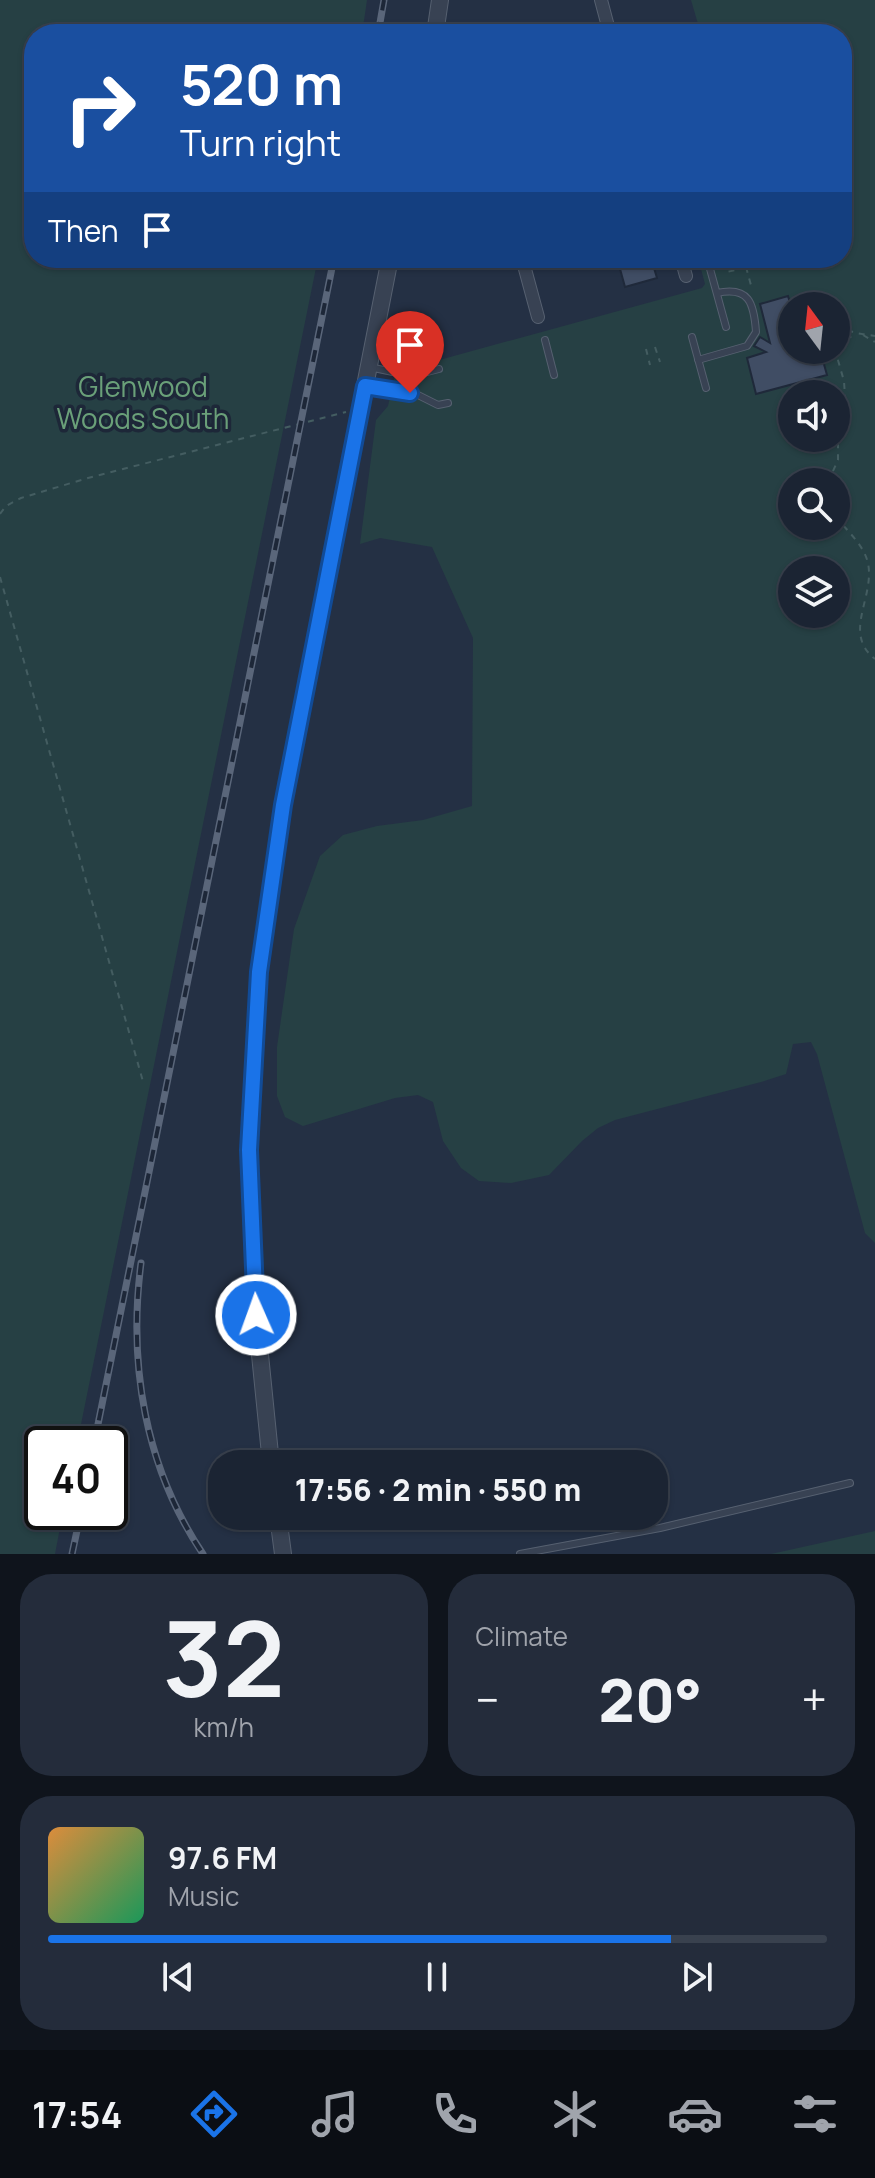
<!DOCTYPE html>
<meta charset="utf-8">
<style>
body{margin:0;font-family:Manrope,sans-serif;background:#242c3b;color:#f1f3f6;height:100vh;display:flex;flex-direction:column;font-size:30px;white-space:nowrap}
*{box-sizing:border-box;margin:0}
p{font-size:26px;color:#a0a4ac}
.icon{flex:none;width:44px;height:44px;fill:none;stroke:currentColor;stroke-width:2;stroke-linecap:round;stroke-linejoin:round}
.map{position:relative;height:1554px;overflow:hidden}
.details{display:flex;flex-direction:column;gap:20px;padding:20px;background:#0f141c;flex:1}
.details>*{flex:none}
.guide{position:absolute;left:24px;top:24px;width:828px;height:244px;border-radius:32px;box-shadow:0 2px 6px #0004,0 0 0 2px #39414e;background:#1a4fa0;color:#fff;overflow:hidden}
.needle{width:52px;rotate:345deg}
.tools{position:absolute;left:778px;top:292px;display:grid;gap:16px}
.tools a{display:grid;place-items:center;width:72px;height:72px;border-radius:50%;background:#1b2433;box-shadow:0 2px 6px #0004,0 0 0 2px #39414e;font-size:40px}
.speed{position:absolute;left:24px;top:1426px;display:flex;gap:16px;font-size:40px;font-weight:700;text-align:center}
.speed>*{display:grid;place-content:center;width:104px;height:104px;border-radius:50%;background:#1b2433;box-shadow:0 2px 6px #0004,0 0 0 2px #39414e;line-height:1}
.speed .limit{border:4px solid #111;border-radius:12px;background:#fff;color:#111}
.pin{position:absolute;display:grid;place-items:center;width:68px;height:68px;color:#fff;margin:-82px -34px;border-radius:50% 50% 50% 0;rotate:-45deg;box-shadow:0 0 8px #0007}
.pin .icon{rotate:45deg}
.me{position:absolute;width:88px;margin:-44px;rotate:358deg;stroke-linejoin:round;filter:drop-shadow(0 0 6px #0008)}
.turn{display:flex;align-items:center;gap:28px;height:168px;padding:0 24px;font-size:36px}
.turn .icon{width:104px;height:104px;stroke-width:2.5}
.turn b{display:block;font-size:56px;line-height:68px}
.then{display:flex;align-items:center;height:76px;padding:0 24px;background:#0003;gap:16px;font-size:30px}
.big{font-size:60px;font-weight:800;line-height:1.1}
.details .widget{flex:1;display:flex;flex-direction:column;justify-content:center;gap:12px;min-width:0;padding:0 28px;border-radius:32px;background:#242c3b}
.details .dial{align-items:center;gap:0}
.dial b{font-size:104px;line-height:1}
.song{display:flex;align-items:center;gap:24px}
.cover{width:96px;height:96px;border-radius:12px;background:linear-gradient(135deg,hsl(30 70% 55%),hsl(150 70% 35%))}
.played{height:8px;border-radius:4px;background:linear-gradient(90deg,#1a73e8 80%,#39414e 80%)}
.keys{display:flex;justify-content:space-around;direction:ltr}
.heat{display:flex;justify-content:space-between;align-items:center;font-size:44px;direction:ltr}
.details .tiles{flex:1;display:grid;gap:20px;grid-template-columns:1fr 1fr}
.widget:last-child{grid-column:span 2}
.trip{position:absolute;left:208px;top:1450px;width:460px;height:80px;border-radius:32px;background:#1b2433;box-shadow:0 2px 6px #0004,0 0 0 2px #39414e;font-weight:800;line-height:80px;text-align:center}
.dock{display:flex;height:128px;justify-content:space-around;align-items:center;background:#0b0e14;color:#a0a4ac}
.dock .icon{width:56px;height:56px}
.dock .current{color:#1a73e8}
.dock b{font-size:36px;color:#f1f3f6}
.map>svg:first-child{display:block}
</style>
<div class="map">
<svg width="875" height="1554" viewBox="0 0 875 1554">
<rect width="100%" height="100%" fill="#243044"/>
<path fill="#264044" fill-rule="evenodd" d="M0,0H367L362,34H34V258H318L77,1444H42V1512H63L55,1554H0Z
M691,0H875V1243L865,1233L817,1054L811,1042L793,1044L786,1074L761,1082L615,1120L598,1128L582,1141L549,1175L511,1183L479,1181L461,1168L443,1141L433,1102L418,1095L395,1098L303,1126L285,1117L277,1096V1047L294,929L320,856L343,835L377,826L423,820L472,806L473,638L432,547L380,538L360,544L376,420L388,406L398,361L432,362L702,288L705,284L698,258H842V34H701ZM792,306H836V350H792ZM792,394H836V438H792ZM792,482H836V526H792ZM792,570H836V614H792Z
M875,1531V1554H771Z"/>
<path fill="#404d64" stroke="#1f293a" stroke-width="2" d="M617,258H651L657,278L625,287Z
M788,296L792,309V350H820L827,375L756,394L747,358L766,352L754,346L760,337L770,343L760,304Z"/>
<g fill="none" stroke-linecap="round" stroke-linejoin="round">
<g stroke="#566070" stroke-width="8">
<path id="service" d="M707,258L726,327
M692,337L706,388
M545,340L554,375
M698,360L747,346L756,332C754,303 749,286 717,293
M369,367L412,376L439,369
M365,386L418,395L438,405L448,403
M520,1554L660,1528L850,1483"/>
</g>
<g stroke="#566070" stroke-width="14">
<path id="minor" d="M601,0L610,34
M522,258L538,317
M681,258L686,276"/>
</g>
<g stroke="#566070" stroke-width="18">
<path id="tertiary" d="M435,34L440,0
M271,1464L256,1315L249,1150L259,972L283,805L390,258
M278,1516L283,1554"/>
</g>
<path stroke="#445d61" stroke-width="2" stroke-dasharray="6 6" stroke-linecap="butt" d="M741,258L744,267
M733,260L735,270
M724,262L727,272L759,264
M746,267L752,289
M836,326L856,333L875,336
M863,335L875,342
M836,346L855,334
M655,347L660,362
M646,349L650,365
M828,482L838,460V429L845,397L844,381L835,350
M0,514L6,506L21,498L88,478L346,412
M836,516C847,532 863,543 868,563C875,598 842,633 875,659
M0,577L144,1085"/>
<use href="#service" stroke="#384253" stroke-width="6"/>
<use href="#minor" stroke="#384253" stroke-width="12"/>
<use href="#tertiary" stroke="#384253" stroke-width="16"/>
<g stroke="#5a667a" stroke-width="7">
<path id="rail" d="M378,34L384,0
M141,1263C128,1365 145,1468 203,1554
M94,1444L334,258
M72,1554L81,1512"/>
</g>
<use href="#rail" stroke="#1d2738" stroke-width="4" stroke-dasharray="12" stroke-linecap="butt"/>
</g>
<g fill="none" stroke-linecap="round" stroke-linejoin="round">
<g stroke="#114b97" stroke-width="20">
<path id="route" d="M256,1315L249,1150L259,972L283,805L365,386L410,393"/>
</g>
<use href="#route" stroke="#1a73e8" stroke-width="14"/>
</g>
<g text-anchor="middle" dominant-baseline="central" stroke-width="7" stroke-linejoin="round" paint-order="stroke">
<g font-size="28" fill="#6aa079" stroke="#1d2738">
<text x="143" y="386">Glenwood<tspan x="143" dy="32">Woods South</tspan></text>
</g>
</g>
</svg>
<div class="tools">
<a><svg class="needle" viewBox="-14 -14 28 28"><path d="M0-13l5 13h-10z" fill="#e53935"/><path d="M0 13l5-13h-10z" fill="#a0a4ac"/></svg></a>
<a><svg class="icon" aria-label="sound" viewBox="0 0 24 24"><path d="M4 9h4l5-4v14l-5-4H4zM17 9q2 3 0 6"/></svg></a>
<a><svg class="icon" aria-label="search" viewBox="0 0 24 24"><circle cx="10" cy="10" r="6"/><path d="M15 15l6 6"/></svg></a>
<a><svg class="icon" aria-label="layers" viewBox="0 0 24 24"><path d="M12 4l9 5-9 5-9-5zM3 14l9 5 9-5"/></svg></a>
</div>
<div class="speed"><div class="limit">40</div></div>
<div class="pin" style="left:410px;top:393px;background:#d93025"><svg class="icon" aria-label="arrive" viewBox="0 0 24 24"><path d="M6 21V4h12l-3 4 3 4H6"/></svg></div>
<svg class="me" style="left:256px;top:1315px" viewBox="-20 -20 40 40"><circle r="17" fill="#1a73e8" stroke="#fff" stroke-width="3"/><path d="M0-11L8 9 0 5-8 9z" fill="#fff"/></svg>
<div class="trip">17:56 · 2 min · 550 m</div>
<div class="guide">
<div class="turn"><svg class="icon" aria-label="right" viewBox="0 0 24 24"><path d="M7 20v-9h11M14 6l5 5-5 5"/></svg><div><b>520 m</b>Turn right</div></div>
<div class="then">Then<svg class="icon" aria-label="arrive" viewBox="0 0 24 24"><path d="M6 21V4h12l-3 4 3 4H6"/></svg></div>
</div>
</div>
<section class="details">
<div class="tiles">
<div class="widget dial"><b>32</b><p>km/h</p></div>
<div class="widget"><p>Climate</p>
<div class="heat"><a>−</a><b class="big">20°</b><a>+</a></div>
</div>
<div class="widget">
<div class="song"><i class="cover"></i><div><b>97.6 FM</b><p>Music</p></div></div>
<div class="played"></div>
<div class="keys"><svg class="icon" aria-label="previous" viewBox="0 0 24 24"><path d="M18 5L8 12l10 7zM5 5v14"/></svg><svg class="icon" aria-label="pause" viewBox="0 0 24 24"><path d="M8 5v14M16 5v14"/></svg><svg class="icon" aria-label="next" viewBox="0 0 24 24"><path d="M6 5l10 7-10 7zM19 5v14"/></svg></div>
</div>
</div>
</section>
<nav class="dock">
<b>17:54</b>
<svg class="icon current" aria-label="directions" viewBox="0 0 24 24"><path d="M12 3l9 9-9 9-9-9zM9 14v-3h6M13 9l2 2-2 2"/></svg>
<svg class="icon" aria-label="music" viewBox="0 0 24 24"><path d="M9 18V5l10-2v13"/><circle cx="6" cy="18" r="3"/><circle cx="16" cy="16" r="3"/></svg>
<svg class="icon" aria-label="phone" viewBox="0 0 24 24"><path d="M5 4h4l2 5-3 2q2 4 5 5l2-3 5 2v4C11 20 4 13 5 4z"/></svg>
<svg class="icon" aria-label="climate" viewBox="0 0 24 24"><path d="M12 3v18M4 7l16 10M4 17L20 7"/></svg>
<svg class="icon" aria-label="car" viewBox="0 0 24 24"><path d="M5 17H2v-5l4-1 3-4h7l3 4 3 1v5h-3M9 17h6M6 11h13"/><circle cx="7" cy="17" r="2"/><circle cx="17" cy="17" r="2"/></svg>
<svg class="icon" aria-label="filters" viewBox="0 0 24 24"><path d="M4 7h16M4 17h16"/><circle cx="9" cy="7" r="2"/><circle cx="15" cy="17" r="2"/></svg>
</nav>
